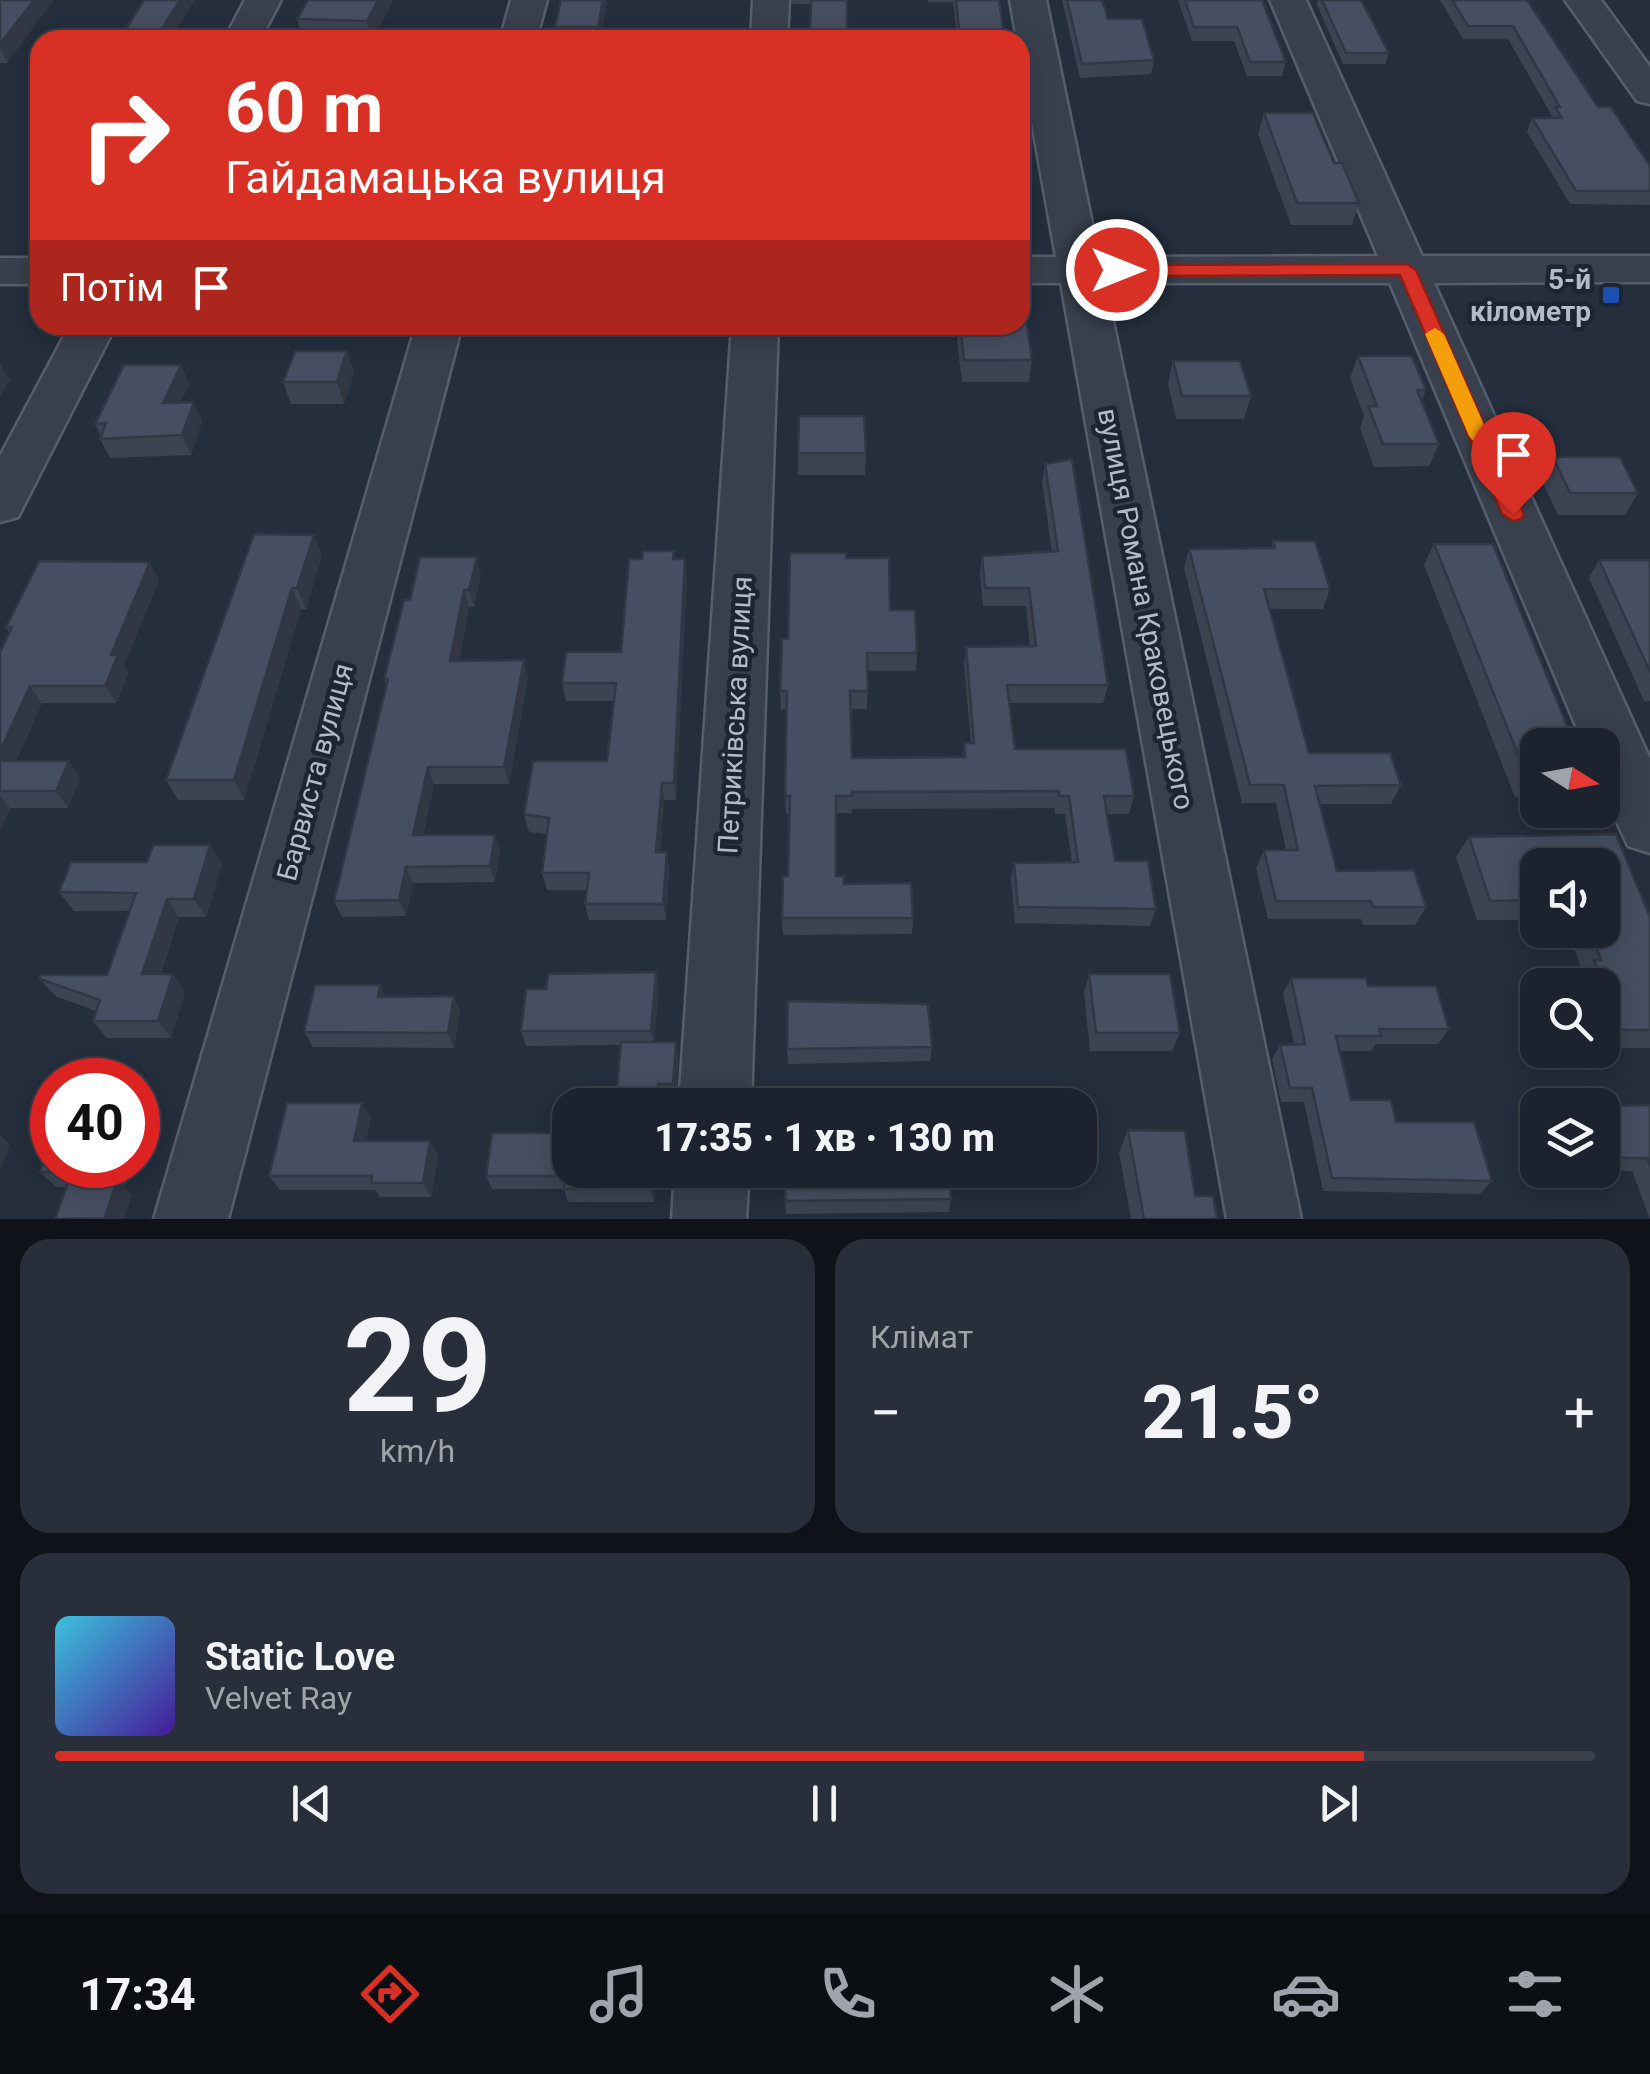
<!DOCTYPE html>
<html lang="uk">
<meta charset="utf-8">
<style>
body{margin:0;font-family:Roboto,sans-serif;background:#292f3a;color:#f1f3f6;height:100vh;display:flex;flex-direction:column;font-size:38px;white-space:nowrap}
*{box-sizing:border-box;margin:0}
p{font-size:32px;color:#a0a4aa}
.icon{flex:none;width:55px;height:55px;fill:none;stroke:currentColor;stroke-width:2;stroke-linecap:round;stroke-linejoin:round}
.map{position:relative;height:1219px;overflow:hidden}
.panel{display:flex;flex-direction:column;gap:20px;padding:20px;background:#0f1319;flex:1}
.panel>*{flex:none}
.hud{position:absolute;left:30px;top:30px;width:1000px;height:305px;border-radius:30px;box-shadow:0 5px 25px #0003,0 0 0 2px #3a3f4a;background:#d93025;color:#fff;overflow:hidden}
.needle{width:65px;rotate:101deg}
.buttons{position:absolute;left:1520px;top:728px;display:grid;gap:20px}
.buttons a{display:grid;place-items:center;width:100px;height:100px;border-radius:20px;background:#1c222e;box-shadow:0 5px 25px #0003,0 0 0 2px #3a3f4a;font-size:50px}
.speed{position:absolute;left:30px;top:1058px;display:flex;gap:20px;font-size:50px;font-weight:700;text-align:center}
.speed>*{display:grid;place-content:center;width:130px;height:130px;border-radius:50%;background:#1c222e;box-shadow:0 5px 25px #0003,0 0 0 2px #3a3f4a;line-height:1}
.speed .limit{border:15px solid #d22;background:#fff;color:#111}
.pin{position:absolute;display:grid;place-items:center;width:85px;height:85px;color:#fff;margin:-102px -42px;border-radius:50% 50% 50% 0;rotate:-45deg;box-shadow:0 0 10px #0007}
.pin .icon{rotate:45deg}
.me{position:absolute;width:110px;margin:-55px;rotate:90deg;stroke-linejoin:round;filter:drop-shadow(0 0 8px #0008)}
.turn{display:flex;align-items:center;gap:35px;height:210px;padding:0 30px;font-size:45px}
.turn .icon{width:130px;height:130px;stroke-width:2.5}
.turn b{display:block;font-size:70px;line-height:85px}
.then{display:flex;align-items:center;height:95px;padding:0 30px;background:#0003;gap:20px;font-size:38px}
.big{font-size:75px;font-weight:800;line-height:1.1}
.panel .tile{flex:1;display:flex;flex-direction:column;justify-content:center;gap:15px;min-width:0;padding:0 35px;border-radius:30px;background:#292f3a}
.panel .dial{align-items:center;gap:0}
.dial b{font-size:130px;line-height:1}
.song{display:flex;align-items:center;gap:30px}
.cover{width:120px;height:120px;border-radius:15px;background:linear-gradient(135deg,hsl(190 70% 55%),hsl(260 70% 35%))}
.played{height:10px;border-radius:5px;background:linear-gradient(90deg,#d93025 85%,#3a3f4a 85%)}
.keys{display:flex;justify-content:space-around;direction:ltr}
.heat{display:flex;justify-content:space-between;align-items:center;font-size:55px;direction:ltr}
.panel .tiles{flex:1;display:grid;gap:20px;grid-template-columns:1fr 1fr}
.tile:last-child{grid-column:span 2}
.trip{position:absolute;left:552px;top:1088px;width:545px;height:100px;border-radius:30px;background:#1c222e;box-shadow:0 5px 25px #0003,0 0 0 2px #3a3f4a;font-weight:800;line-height:100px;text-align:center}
.menu{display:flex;height:160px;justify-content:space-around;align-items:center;background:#0b0e12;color:#a0a4aa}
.menu .icon{width:70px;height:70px}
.menu .on{color:#d93025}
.menu b{font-size:45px;color:#f1f3f6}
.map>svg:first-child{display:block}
</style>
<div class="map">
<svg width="1650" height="1219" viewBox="0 0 1650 1219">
<rect width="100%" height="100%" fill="#252e3d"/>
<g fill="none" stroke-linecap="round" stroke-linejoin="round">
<g stroke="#565e6b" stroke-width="5">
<path id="minor" d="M245,0H281L260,40H224Z
M511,0H547L536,40H500Z
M753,0H789L787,40H751Z
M1010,0H1046L1099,257L1378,256L1270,0H1306L1422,256H1650V282L1434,283L1650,759V853L1628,846C1609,806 1602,790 1602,745H1584L1390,283H1105L1301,1219H1227L1061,283H1020V257H1056Z
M1565,0H1601L1650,67V104L1637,101Z
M0,258H40V284H0Z
M70,325H116L18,517L0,522V456Z
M416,325H462L228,1219H154Z
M732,325H778L751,1105H679Z
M675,1170H749L746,1219H672Z"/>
</g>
<use href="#minor" fill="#38404d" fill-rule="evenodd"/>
</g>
<path fill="#3c4453" d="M0,0L7,63H0Z
M393,0L373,40H303L297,19Z
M607,0L600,40H557L555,27Z
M791,0H847V40H810L811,4H793Z
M928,0H999L1005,40H957L953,2H928Z
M1062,0H1102L1108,19L1154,60L1151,74L1080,78Z
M1178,0H1262L1286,62L1282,76H1247L1234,41H1192Z
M1318,0H1361L1389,53L1385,64H1343L1317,5Z
M1440,0H1527L1598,107L1650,166V205L1570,204L1527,132L1532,118H1550L1552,116L1508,39H1463Z
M1264,113L1334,163L1359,203L1352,225H1291L1258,134Z
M959,325H1020L1032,360L1029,382H962L957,341Z
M347,351L354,373L344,404H291L283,382Z
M1358,356L1426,390L1421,402L1439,444L1429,466L1374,467L1360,428L1364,416L1350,378Z
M1173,361L1251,396L1244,419H1176L1168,383Z
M181,365L189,384L181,402H194L202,421L191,455L110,458L100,439L101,436L95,424Z
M798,453H866L865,475H798Z
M1553,457L1638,493L1625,515H1558L1541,479Z
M1045,464L1108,685L1103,703H1010L1015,749L1134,796L1129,814H1107L1115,861L1156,909L1150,926L1015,923L1011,879L1014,863L1072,862L1065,814H1055V808L852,809V813H836V876L844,884L913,918L912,934L783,935L782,918L788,876L790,813L786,814L785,796L787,709H781L780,691L788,639L846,558L890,610L917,653L916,671H868L867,709H851L852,758L962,757L964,743H971L964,665L966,647L1030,646L1026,606H983L980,575L982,556L1052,552L1042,482Z
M1273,541L1330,589L1323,609H1270L1309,753L1401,785L1391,804H1319L1337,871L1426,907L1415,925H1363L1361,919H1268L1256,868L1264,850H1286L1276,803H1242L1184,568L1189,549L1271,548Z
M1434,544L1538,745V796L1515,797L1424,565Z
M674,551L675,559L687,577L676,800H664L660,852H667L669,869L666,920H589L585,904L587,890H547L542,873L547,834L529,832L524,814L607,761L614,701H566L562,683L621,652L642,559Z
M322,555L306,609H301L244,800H178L166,780L213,653Z
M1599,560H1650V701H1644L1589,578Z
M481,574L474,607H469L459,661L524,660L528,678L509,784H434L423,835L500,851L495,882L413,883L406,916L342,917L334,901L386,685L384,679L410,600Z
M159,580L124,665L129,672L116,703H42L16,761H69L80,778L68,808H10L0,831V651L9,632L6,627Z
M1616,834L1650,917V1048H1602V985H1580L1578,979L1583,973L1567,930H1602V865H1538V920H1477L1456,857L1469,837Z
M210,845L222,864L206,917H179L161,974H173L185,992L171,1038H107L93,1021L96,1011L55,996L40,979L107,975L129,911H74L59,892L147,862Z
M1089,974L1180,1033L1172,1051H1090L1084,993Z
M1291,978L1368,986L1449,1029L1438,1044H1376L1371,1051H1340L1351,1100L1396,1122L1492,1181L1480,1194L1323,1191L1304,1102H1281L1272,1059L1280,1045L1294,1044L1283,994Z
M659,987L654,1042H676L678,1057L676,1098L616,1099L621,1045L526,1046L521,1031Z
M386,997L460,1012L454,1048L313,1047L304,1032Z
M932,1047L930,1061L788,1064L787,1049Z
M1650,1105V1219L1632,1171L1583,1170H1602V1106Z
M371,1117L366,1141H430L438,1155L431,1197H380L375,1190H280L269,1176Z
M1128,1130L1195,1196L1217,1219H1131L1119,1152Z
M52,1165H132L125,1188L132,1195L124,1219H55L67,1187H56L40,1172Z
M656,1170L654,1202H568L564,1189H492L486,1176Z
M951,1199L949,1212L786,1214L785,1201Z"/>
<path fill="#313744" d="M34,0H54L7,63L0,48V44Z
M180,0H195L170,40H155Z
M378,0H393L372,40L367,21Z
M603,0H607L600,40L598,27Z
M347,351L354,373L344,404L337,382Z
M0,363L10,380L0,396Z
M181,365L189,384L172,422L163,403Z
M194,402L202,421L191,455L182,435Z
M314,535L322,555L306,609L297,588Z
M477,557L481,574L474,607L469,590Z
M685,559L687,577L676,800L674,783Z
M150,562L159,580L124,665L129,672L116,703L105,686L111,655Z
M292,588L301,609L244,800L234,780Z
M464,590L469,607L455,678L450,661Z
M524,660L528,678L509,784L504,767Z
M30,686L42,703L8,778L0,767V751Z
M69,761L80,778L68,808L56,791Z
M428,767L434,784L419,851L413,835Z
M662,783L664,800L659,869L656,852Z
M0,795L10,808L0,831Z
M495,835L500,851L495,882L490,866Z
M210,845L222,864L206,917L194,899Z
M667,852L669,869L666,920L663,904Z
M406,867L413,883L406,916L399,900Z
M167,899L179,917L155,992L142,974Z
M656,972L659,987L654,1045L651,1031Z
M173,974L185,992L171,1038L158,1021Z
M380,985L388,1000L378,997Z
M454,996L460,1012L454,1048L448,1033Z
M676,1042L678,1057L676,1098L673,1084Z
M658,1084L661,1098V1105H657Z
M362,1103L371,1117L363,1155L354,1141Z
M138,1114L145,1123L138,1148Z
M0,1135L10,1144L0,1172Z
M430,1141L438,1155L431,1197L423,1183Z
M113,1165H132L125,1188L132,1195L124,1219H107L105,1218L108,1181Z
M652,1170H656L654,1202L650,1189Z"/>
<path fill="#464f61" stroke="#313744" stroke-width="2.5" d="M0,0H34L0,44Z
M144,0H180L155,40H119Z
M308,0H378L367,21L297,19Z
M561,0H603L598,27H555Z
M811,0H847V31H810Z
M956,0H999L1005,40H960Z
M1067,0H1102L1108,19H1142L1154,60L1082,64Z
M1185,0H1262L1286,62H1250L1237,27H1194Z
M1322,0H1361L1389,53H1346Z
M1452,0H1527L1598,107H1611L1650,166V191H1576L1532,118H1562L1555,107H1560L1513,26H1468Z
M1264,113H1313L1334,163H1342L1359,203H1297Z
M1020,318H1026L1032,360H964L960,325H1020Z
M295,351H347L337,382H283Z
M1358,356H1412L1426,390H1417L1439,444H1383L1368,406H1377Z
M1173,361H1240L1251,396H1182Z
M124,365H181L163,403L194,402L182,435L100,439L106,423L95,424Z
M799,416H864L866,453H798Z
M1553,457H1620L1638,493H1570Z
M1072,459L1108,685H1007L1015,749H1126L1134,796H1104L1115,861H1148L1156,909L1018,907L1014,863L1078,862L1069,796H1059V791L852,792V796H836V876H844V884L911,883L913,918H782L783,876H788L790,796H785L787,691H780L782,639H788L790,553H846V558H889L890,610H915L917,653H867L868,691H850L852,758L965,757L964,743H974L966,647L1036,646L1029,588H985L982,556L1058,551L1045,464Z
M254,534L314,535L297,588H292L234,780H166Z
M1273,541H1315L1330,589H1264L1309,753H1390L1401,785L1315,786L1337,871L1414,870L1426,907H1373L1371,901H1276L1264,850H1298L1284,785H1250L1189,549L1275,548Z
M1434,544H1493L1575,745H1538V777H1527Z
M643,551H674L673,559H685L674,783H662L656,852H667L663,904H585L589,873H542L549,818L524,814L533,761H607L616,683H562L566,652H621L629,559H642Z
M420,557H477L469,590H464L450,661L524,660L504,767H428L413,835H495L490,866L406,867L399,900L334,901L388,679H384L404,600H410Z
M1599,560H1650V672Z
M39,561L150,562L111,655H118L105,686H30L0,751V652L12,627H6Z
M0,761H69L56,791H0Z
M1616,834L1650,917V1030H1619L1594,960H1601L1590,930H1602V865H1538V900L1490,901L1469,837Z
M153,845H210L194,899H167L142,974H173L158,1021H93L100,1000L40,979V975H107L136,893L59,892L71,862H147Z
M656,972L651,1031H521L526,989H546L548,974Z
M1089,974H1170L1180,1033H1096Z
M1291,978H1366L1368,986H1436L1449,1029H1379L1381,1036H1336L1351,1100H1391L1396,1122H1474L1492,1181L1332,1178L1312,1088H1290L1280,1045L1305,1044Z
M315,985H380L378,997L454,996L448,1033L304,1032Z
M788,1001L928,1004L932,1047L787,1049Z
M621,1042H676L673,1084H658L657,1105H573L574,1098L616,1099Z
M287,1103H362L354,1141H430L423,1183H371L372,1176H269Z
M1650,1105V1166L1647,1158H1602V1106Z
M1128,1130L1185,1131L1195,1196H1213L1217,1219H1144Z
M492,1133H570V1170H652L650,1189H564L565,1176H486Z
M52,1137V1165H113L108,1181H117L105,1218L55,1219L72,1172H40Z
M786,1170H949L951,1199L785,1201Z"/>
<path fill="#d93025" stroke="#8d1f18" stroke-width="2.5" d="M1407,264L1416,270L1524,514L1521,519L1513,521L1502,514L1400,275L1117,276L1108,270L1117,265Z"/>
<path fill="#f59e0b" d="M1435,328L1444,334L1489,436L1486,440H1472L1469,436L1425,334Z"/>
<rect fill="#1a4fb4" stroke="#1d2532" stroke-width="4" x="1601" y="285" width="20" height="20" rx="5"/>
<g text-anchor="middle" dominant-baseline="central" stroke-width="9" stroke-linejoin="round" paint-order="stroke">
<g font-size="28" font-weight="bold" fill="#b4bbc8" stroke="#1d2532" text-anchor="end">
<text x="1591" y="279">5-й<tspan x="1591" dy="32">кілометр</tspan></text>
</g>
<g font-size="28" fill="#b4bbc8" stroke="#1d2532">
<text transform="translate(1146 609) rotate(79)">вулиця Романа Краковецького</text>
<text transform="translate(735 715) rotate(-87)">Петриківська вулиця</text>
<text transform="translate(315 772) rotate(-75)">Барвиста вулиця</text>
</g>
</g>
</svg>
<div class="buttons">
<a><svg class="needle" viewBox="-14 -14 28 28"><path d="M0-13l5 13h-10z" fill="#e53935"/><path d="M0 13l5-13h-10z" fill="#a0a4aa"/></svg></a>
<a><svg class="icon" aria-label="sound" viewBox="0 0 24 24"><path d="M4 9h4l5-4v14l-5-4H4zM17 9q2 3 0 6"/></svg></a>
<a><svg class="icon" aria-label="search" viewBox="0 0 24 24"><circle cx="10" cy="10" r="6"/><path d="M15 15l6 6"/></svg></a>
<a><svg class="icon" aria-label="layers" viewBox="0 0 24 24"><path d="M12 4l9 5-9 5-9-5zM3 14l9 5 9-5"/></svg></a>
</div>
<div class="speed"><div class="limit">40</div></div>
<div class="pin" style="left:1513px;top:514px;background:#d93025"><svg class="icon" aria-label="arrive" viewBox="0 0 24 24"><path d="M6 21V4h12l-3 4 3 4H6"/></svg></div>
<svg class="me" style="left:1117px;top:270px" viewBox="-20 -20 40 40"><circle r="17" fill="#d93025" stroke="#fff" stroke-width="3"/><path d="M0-11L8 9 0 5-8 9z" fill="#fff"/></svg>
<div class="trip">17:35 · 1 хв · 130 m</div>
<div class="hud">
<div class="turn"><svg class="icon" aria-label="right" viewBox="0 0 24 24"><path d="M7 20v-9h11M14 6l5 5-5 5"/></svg><div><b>60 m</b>Гайдамацька вулиця</div></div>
<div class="then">Потім<svg class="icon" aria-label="arrive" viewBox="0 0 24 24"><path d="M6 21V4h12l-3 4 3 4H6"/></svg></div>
</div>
</div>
<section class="panel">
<div class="tiles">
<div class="tile dial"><b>29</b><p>km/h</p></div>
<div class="tile"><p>Клімат</p>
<div class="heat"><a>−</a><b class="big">21.5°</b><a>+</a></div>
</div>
<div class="tile">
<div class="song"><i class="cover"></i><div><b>Static Love</b><p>Velvet Ray</p></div></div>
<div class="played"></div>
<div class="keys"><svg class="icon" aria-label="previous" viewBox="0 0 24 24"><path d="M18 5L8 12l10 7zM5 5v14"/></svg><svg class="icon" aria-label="pause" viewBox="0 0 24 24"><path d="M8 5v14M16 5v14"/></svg><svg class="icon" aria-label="next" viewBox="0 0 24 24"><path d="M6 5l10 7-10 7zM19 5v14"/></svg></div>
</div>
</div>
</section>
<nav class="menu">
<b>17:34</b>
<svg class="icon on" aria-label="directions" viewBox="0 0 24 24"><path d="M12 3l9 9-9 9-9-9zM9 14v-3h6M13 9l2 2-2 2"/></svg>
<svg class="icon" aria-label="music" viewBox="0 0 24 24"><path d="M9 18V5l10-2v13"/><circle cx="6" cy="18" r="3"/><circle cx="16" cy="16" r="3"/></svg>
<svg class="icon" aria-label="phone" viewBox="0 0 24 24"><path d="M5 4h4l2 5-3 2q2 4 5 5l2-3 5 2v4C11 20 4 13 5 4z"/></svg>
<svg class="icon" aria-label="climate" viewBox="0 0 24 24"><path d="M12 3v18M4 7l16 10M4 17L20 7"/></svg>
<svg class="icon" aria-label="car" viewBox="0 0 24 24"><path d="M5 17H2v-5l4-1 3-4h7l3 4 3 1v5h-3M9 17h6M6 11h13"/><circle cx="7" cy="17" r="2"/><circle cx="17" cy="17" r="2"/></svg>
<svg class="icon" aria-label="filters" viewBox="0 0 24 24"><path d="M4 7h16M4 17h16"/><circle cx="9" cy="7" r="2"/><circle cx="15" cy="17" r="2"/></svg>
</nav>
